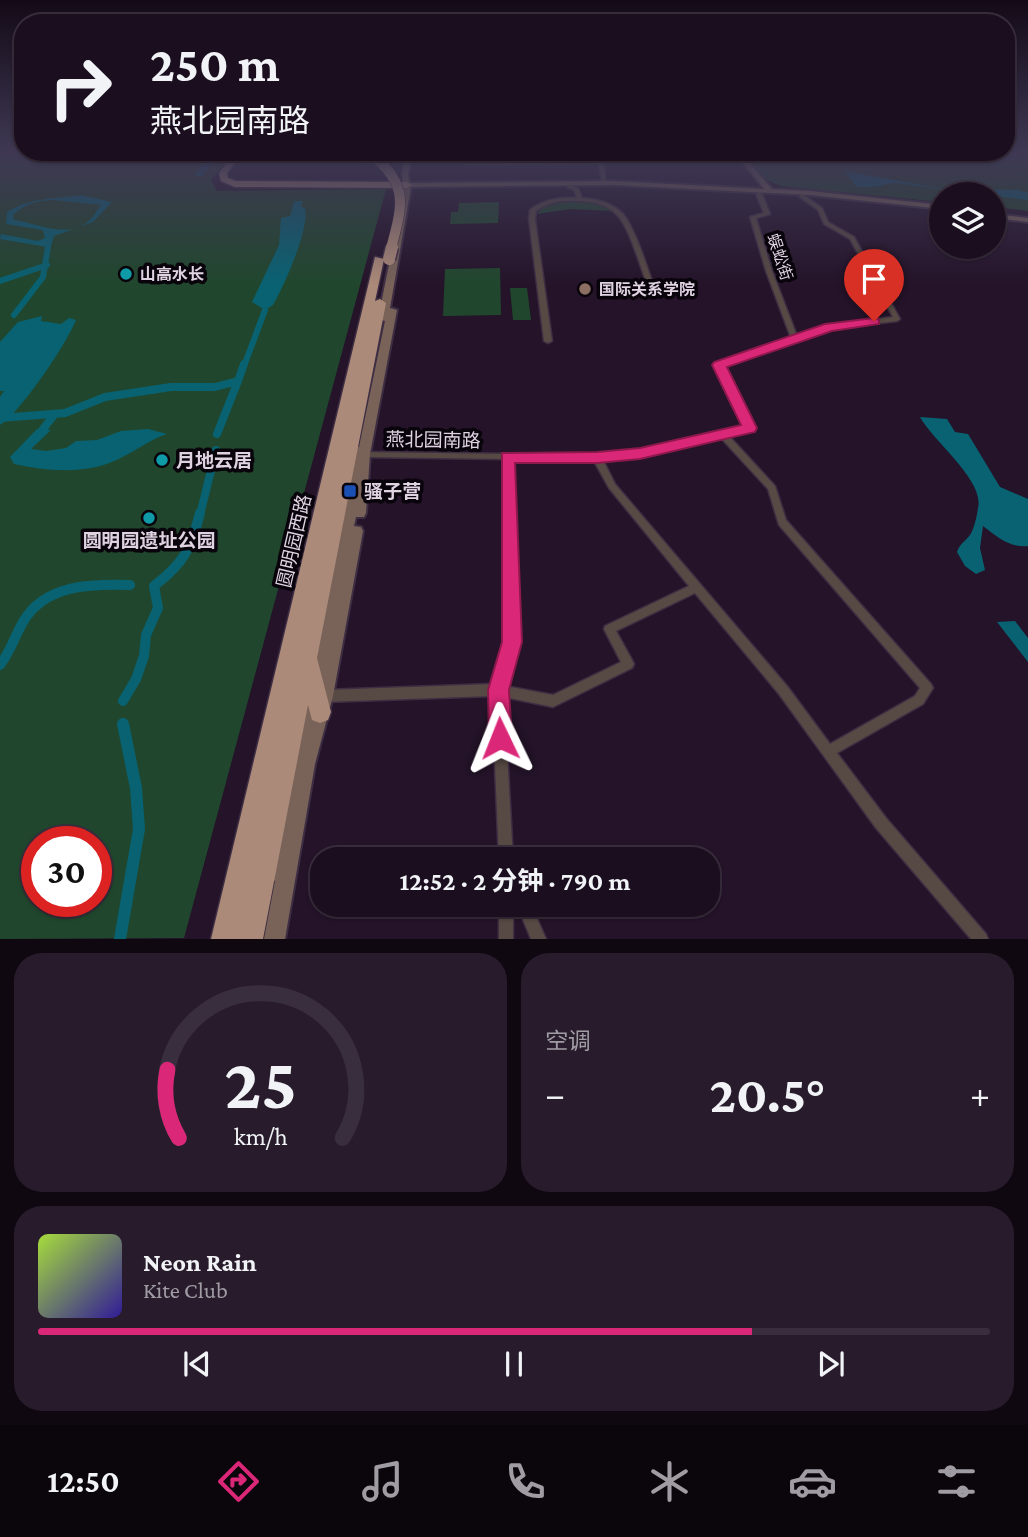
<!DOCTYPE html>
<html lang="zh">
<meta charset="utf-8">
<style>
body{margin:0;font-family:"Crimson Pro","Noto Sans SC",serif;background:#281c2c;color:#f1f3f6;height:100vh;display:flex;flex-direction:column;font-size:26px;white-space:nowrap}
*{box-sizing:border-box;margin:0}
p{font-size:23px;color:#a09ca4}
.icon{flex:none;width:38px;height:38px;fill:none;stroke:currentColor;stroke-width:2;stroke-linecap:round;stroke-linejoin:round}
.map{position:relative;height:939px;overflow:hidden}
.drawer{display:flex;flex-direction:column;gap:14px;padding:14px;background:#0f0811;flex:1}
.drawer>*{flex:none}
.guide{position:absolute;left:14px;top:14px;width:1001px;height:147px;border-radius:28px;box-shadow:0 2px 5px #0004,0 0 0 2px #392e3d;background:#1b0e1f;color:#f1f3f6;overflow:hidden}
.buttons{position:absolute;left:929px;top:182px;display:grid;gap:14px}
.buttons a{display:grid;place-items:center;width:77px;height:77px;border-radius:50%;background:#1b0e1f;box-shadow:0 2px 5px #0004,0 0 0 2px #392e3d;font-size:35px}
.speed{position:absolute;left:21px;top:826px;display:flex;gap:14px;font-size:35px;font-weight:700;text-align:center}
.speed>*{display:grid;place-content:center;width:91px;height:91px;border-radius:50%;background:#1b0e1f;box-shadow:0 2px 5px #0004,0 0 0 2px #392e3d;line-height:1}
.speed .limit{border:10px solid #d22;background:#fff;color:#111}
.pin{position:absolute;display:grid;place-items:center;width:60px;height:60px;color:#fff;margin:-72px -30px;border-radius:50% 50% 50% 0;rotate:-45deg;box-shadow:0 0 7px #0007}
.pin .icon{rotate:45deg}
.me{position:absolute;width:77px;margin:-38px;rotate:358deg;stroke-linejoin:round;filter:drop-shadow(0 0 5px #0008)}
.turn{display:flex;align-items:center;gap:24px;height:147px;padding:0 21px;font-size:32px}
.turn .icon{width:91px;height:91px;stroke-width:2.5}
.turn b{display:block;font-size:49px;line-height:60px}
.big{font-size:52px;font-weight:700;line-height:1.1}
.drawer .widget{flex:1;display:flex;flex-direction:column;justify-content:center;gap:10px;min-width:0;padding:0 24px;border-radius:28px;background:#281c2c}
.drawer .dial{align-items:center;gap:0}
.dial svg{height:182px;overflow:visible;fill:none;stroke:#392e3d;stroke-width:7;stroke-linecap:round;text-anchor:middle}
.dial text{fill:#f1f3f6;stroke:none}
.song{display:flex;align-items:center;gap:21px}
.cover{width:84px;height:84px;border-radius:10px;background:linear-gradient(135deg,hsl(80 70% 55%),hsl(250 70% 35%))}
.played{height:7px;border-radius:4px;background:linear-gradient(90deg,#db2777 75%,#392e3d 75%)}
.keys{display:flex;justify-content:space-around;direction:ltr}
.heat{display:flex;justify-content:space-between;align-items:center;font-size:38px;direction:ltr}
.drawer .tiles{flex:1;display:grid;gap:14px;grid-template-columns:1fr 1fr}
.widget:last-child{grid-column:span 2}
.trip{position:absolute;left:310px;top:847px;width:410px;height:70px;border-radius:28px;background:#1b0e1f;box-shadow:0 2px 5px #0004,0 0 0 2px #392e3d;font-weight:700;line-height:70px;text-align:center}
.tab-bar{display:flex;height:112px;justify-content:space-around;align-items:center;background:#0b060c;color:#a09ca4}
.tab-bar .icon{width:49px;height:49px}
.tab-bar .on{color:#db2777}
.tab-bar b{font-size:32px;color:#f1f3f6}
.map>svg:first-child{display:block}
</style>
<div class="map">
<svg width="1028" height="939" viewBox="0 0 1028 939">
<rect width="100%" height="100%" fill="#241329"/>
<path fill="#20472d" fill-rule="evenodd" d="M0,155H230L211,180L217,191L386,189L184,938L0,939ZM37,842H96V901H37Z
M743,155H1028V211L994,207V194H942L941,202L781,186L762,178Z
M569,200L596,203L612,211L571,209L536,214L547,204Z
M499,202L498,223L450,224L451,212H458L459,203Z
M500,268L501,315L443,316L445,269Z
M510,288H527L531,320H513Z"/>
<path fill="#086272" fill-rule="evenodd" d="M844,171L944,189L1018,190L1028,193V200L895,183C883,184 868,190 856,186C854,185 849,176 844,171Z
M81,195L112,202L93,222L54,236L51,246L47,247L0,239L1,234L38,241L45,238L43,230L6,224L7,212C31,197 55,199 81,195ZM53,200L101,205C97,209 95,215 91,219C70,241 37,223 14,220L13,215C27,203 36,201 53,200Z
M294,201H303L301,207L305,208C310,228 284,286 273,305L265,310L252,302L279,245L281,218L290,216Z
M42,316L41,321L61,324L69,318L76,320C67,343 21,412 0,425V397L4,391H0V342L18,322Z
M920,417L947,419L955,432L968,434L1000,487L1028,499V546C1010,548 997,537 983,526L980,548L985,570L976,574L965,566L957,552C960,543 965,542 970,535C974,529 977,516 978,508C985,481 933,441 920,417Z
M37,429L51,430L31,449L46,451L66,448L76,441L97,440L121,431L148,429L167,434C148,440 132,454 112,462C82,474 46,471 14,464L10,457Z
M1015,621L1028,638V662L997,622Z"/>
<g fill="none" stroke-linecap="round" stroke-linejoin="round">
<path stroke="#086272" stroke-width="4.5" d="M48,249V243"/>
<path stroke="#086272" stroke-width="6" d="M0,281L47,265
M14,315L43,277L48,247
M244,366L265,310"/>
<path stroke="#086272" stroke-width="8" d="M238,381L244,364
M0,418L65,413L105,397L171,387H215L238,381L217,434
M43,429L55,414
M200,515L216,450"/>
<path stroke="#086272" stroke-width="10" d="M0,665C10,652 15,636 23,622C45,584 91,584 130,585
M123,701L136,679L144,656L146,635L158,608L154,586C184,563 191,549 200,513"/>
<path stroke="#086272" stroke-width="12" d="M120,939L139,829L136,788L123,724"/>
<path fill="#086272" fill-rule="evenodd" d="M210,155H218L202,176H196L195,174Z"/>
<g stroke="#3e2e43" stroke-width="3">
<path id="street" d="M464,155H468V163L598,162V158L600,157L671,159L673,160L671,161L603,159L606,183L604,184L602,183L599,164L466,165L464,164Z
M570,185L578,188L582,198C596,199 613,203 623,214C636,229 649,274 657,295L654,297L651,295C643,276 630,227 617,215C607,204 591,201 577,201C562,200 549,202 536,211L535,219L552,341L548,343L544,341L529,219L530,210C544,199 560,197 577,198L574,190L567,187Z
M759,192L762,194L770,214L756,218L772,271L797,336L830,325L893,317L850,239L824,224L818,210L800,197L799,196L802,194L822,208L828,222L854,237L900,319L897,321L831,329L723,366L754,428L753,430L729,436L775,486L786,520L931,684L933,688L923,704L837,753L886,818L986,934L988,939H971L876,828L779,694L695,593L616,631L632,660L634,664L632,668L553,707L504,697L513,859H499L492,696L324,702L320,700L318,696L320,692L324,690L494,684L506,642L503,459L364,457L360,454L361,452L597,455L640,450L745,426L715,365L716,363L791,338L766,271L750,217L764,213L756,194ZM721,438L768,489L779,525L920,688L915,696L830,744L787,686L615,484L603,460L640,456ZM511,460L594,461L609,488L689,586L605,626L604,629L621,662L553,695L505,686L518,642Z
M499,905H513V939H499Z
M517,905H531L546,939H531Z"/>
</g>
<g stroke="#3e2e43" stroke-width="4">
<path id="secondary" d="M406,155H412L408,175L410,183L614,181L764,189L737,155H743L772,189L810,191L942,205V209L810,195L614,185L411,187L390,308L397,310L370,454L366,513L364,517H356L354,526L361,527L363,531L333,696L315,764L285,939H264L275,881L269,879L266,872L346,506L351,451L353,448L359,447L385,321L378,319L404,190L402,175Z
M994,214L1028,218V222L994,218Z"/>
</g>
<g stroke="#3e2e43" stroke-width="3">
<path id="highway" d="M233,155H241L227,173L228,178L236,181L407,182L412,185L407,188L235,187L221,181L219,173Z
M356,155H366L374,161L367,163Z
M375,257L384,259L375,301L380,299L386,303L317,658L331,712L328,720L320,723L312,720L308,705L263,939H211Z"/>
</g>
<use href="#street" fill="#574943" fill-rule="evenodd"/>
<use href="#secondary" fill="#796359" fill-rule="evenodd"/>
<use href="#highway" fill="#ac8a79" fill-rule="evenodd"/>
<g stroke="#3e2e43" stroke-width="11" stroke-linecap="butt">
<path id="highway-bridge-far1" d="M376,158C410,188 401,209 391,249"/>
</g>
<g stroke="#3e2e43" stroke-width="15" stroke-linecap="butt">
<path id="highway-bridge" d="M389,259L392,247"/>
</g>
<use href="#highway-bridge-far1" stroke="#ac8a79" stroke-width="10"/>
<use href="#highway-bridge" stroke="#ac8a79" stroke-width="12"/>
</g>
<linearGradient id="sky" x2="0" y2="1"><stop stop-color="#140a17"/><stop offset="0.54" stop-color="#3f3954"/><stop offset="1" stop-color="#3f3954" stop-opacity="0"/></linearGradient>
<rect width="1028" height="286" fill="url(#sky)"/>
<path fill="#db2777" stroke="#8e194d" stroke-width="2" d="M874,318L879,319V324L832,331L727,367L757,428L755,432L640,459L597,463H515L522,642L509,690L512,738L508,746L500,750L492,746L489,738L488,690L502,642V453L597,452L640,448L741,425L712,365L714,362L825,324Z"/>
<g fill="#0f9aa8" stroke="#09040b" stroke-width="2.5">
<circle cx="126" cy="274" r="7"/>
<circle cx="162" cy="460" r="7"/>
<circle cx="149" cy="518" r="7"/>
</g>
<circle fill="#8d6e63" stroke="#09040b" stroke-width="2.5" cx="585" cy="289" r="7"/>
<rect fill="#1a4fb4" stroke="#09040b" stroke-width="2.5" x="343" y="484" width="14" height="14" rx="3.5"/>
<g text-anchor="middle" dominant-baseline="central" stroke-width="7" stroke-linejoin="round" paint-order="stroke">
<g font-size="16" fill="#dfd3e2" stroke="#09040b">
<text transform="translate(780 257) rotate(72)">蜈蚣街</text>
</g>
<g font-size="16" font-weight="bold" fill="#dfd3e2" stroke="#09040b" text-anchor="start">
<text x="140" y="274">山高水长</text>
<text x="599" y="289">国际关系学院</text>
</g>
<g font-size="19" fill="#dfd3e2" stroke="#09040b">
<text transform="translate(433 440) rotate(1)">燕北园南路</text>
<text transform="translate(294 541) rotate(-77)">圆明园西路</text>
</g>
<g font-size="19" font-weight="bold" fill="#dfd3e2" stroke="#09040b" text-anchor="start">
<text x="176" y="460">月地云居</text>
<text x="364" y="491">骚子营</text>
<text x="149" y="540" text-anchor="middle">圆明园遗址公园</text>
</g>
</g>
</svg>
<div class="buttons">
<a><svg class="icon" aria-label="layers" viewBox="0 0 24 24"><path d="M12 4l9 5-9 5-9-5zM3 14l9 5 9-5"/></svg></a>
</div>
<div class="speed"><div class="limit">30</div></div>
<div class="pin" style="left:874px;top:321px;background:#d93025"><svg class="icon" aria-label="arrive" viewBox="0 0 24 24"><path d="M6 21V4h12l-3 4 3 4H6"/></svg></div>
<svg class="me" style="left:500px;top:738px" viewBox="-20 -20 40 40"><path d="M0-17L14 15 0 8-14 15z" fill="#db2777" stroke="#fff" stroke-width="4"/></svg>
<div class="trip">12:52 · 2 分钟 · 790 m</div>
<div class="guide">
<div class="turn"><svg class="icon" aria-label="right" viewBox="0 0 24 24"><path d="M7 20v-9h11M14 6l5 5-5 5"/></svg><div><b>250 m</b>燕北园南路</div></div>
</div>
</div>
<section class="drawer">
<div class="tiles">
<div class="widget dial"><svg viewBox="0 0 100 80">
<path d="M14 69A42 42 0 1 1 86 69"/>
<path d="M14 69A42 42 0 0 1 9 39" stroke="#db2777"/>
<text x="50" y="56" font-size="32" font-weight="700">25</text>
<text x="50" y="72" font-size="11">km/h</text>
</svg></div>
<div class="widget"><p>空调</p>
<div class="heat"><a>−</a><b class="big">20.5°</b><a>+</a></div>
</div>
<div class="widget">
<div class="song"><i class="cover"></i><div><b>Neon Rain</b><p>Kite Club</p></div></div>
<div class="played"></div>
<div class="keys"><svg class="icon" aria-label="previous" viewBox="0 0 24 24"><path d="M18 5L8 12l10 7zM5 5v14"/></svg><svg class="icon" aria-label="pause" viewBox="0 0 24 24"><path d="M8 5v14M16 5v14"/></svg><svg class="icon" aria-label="next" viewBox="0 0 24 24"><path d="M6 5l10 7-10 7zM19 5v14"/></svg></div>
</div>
</div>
</section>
<nav class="tab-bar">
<b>12:50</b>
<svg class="icon on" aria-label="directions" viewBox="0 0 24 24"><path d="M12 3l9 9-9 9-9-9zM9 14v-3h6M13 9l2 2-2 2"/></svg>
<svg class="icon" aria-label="music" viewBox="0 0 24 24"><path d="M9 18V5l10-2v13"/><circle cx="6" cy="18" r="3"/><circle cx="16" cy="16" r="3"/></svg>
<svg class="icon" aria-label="phone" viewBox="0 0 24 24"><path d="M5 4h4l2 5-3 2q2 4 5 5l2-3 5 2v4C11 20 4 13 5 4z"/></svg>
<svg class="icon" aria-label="climate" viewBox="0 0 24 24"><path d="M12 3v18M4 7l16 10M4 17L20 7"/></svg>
<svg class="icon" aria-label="car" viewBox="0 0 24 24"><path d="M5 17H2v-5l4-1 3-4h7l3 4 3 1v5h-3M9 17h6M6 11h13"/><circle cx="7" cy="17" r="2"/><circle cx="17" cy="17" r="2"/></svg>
<svg class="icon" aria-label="filters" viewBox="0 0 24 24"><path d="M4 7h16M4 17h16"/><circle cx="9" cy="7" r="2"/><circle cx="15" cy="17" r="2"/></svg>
</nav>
